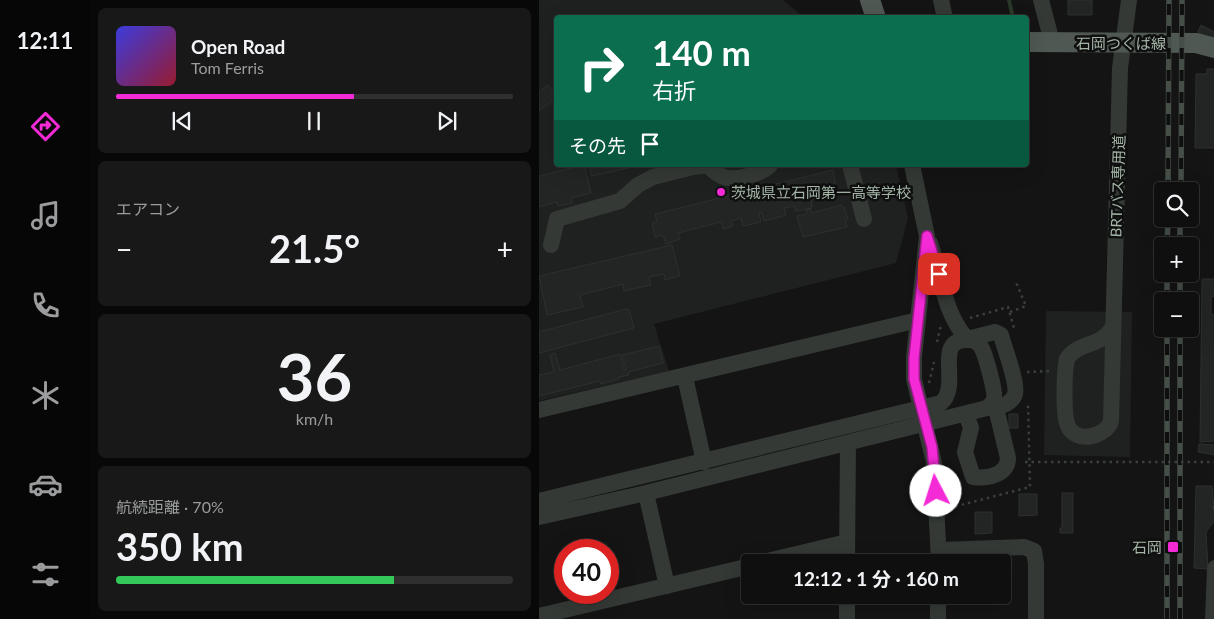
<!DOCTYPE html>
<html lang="ja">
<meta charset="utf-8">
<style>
body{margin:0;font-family:Lato,"Noto Sans JP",sans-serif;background:#171817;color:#f1f3f6;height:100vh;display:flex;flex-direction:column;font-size:19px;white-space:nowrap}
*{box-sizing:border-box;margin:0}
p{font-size:16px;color:#9b9c9e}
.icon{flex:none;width:28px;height:28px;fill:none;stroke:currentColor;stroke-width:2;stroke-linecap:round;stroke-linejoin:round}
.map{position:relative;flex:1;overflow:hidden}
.drawer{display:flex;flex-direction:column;gap:8px;padding:8px;background:#080808;width:449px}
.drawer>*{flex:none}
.hud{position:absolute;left:15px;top:15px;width:475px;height:152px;border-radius:5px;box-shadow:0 5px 20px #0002,0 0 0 1px #2e2f2e;background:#0b6e4f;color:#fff;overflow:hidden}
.fabs{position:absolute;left:615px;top:182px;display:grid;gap:10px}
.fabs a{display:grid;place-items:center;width:45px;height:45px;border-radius:5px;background:#0e0f0e;box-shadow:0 5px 20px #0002,0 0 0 1px #2e2f2e;font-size:25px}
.speed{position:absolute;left:15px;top:539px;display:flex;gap:10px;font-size:25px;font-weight:700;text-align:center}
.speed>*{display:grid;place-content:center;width:65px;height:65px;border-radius:50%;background:#0e0f0e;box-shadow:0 5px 20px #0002,0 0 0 1px #2e2f2e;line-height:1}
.speed .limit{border:8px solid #d22;background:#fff;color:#111}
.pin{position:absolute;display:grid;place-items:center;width:42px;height:42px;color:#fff;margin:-21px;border-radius:10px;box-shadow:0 2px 8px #0006}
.me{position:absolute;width:55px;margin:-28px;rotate:355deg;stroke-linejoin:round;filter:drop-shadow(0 0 4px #0008)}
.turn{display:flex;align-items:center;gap:18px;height:105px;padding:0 15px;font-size:22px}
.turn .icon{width:65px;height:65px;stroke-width:2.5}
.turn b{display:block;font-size:35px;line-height:42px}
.then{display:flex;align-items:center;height:48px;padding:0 15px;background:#0003;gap:10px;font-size:19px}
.big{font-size:38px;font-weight:700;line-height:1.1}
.drawer .widget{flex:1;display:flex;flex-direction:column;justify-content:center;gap:8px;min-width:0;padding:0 18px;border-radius:8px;background:#171817}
.drawer .dial{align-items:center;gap:0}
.dial b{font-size:65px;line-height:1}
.song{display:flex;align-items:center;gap:15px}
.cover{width:60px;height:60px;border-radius:8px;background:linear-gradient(135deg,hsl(240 70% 55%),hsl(350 70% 35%))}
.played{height:5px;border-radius:2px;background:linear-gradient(90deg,#f52ad7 60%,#2e2f2e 60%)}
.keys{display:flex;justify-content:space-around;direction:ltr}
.heat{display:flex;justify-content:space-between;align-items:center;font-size:28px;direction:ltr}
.charge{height:8px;border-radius:4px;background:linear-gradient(90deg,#34c759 70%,#2e2f2e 0)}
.trip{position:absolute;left:202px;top:554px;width:270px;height:50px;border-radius:5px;background:#0e0f0e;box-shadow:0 5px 20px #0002,0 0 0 1px #2e2f2e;font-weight:700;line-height:50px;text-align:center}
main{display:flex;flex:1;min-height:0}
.tabs{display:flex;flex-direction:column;width:90px;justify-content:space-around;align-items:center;background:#060606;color:#9b9c9e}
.tabs .icon{width:35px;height:35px}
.tabs .selected{color:#f52ad7}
.tabs b{font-size:22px;color:#f1f3f6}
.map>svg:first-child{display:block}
</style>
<main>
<nav class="tabs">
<b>12:11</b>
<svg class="icon selected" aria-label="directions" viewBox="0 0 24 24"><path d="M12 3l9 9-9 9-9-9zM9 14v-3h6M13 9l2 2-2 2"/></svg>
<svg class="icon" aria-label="music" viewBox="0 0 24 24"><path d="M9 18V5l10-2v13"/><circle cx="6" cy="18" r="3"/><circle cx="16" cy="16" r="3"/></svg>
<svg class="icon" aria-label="phone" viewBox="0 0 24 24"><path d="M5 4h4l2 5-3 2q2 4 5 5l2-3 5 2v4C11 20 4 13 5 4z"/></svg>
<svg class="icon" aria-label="climate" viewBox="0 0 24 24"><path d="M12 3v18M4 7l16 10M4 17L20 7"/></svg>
<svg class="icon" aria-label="car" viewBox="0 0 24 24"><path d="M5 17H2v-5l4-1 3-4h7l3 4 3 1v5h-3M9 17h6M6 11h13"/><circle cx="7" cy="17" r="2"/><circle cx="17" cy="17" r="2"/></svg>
<svg class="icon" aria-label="filters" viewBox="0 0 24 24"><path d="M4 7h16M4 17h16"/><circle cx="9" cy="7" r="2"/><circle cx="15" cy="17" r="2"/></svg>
</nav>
<section class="drawer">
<div class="widget">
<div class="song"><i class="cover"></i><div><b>Open Road</b><p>Tom Ferris</p></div></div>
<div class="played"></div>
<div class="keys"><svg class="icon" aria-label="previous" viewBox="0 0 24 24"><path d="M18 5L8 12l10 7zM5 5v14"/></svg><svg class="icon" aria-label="pause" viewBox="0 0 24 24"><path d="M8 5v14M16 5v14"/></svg><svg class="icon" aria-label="next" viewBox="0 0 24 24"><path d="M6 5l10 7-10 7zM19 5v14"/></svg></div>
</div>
<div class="widget"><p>エアコン</p>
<div class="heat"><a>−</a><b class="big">21.5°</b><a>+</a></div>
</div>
<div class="widget dial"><b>36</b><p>km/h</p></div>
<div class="widget"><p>航続距離 · 70%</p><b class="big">350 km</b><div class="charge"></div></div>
</section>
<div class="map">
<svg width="676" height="619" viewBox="0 0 676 619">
<rect width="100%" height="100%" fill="#131413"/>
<path fill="#1f2120" d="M0,0H244L264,17L18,18V165H357L369,218L357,263L115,324L130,371L0,401Z
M507,311L593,312L591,457L505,455Z"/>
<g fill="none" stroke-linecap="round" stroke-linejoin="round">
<path stroke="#2a3829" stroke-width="4" d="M470,0L474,18"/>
</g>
<path fill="#232524" stroke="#2d302e" d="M529,0H553V15H529Z
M662,25L676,32V40L659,32Z
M668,69H676V148H656L657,74H668Z
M9,85L18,97L0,111V92Z
M45,165L52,193L32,198L33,203L19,206L18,202L0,207V176Z
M50,165H93L94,167L53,176Z
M294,170L298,194L272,200L273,208L257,211L256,206L245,208L247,215L225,221L223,213H220L222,222L204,226L202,218L192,221L194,226L184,229L182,222L139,233L141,239L127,244L124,235L116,237L113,223L118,222L116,214Z
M302,205L305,207L309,219L306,220L308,227L264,237L258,216L268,214L267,210L271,209L273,213Z
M133,245L141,276L126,280L125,274L110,277L112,285L85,291L84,284L41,295L44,307L8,315L0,276Z
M663,279H676V296L672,297V315H676V441L661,442Z
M87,309L90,310L95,328L0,353V332Z
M120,346L124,363L89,372L90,375L79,377L80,379L62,384L61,381L0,396V375L15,372L11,355L16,353L21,370L81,354L85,370H87L83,355Z
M470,414H479V428H470Z
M660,444L676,445V455L659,452Z
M657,486H673L676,520L667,532L669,569L655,568Z
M523,493H534V533H521V528H523Z
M480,494H498V515L480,516Z
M436,512H453V533L436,534Z"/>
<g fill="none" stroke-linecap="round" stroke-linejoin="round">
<path stroke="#3a403b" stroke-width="2.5" stroke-dasharray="2.5 4" stroke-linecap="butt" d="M471,312L487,306L476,280
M431,318L469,307L475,328
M398,342L402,325
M488,372L512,371
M390,383L395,362
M410,508L491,487L489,402
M674,508L676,507"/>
<path stroke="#343935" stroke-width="16" d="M402,0L406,18
M502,0L513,42
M311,165L325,219
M373,165L388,236L375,357V379L395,463L400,562
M169,166C175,171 182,178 190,178C203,179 222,174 231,165
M391,243C403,276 404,312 428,339L456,332L462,335C465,347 479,383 476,394C474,402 464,406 457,408
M12,245L18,219L81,201L99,185L114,177L154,167L170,165
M573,328C563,347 538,342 528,359C525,372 524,415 529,426C537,444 567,437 572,421L581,68L590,0
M146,377L165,462
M0,410L379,320
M427,414L432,428L426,452L434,477C448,479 469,475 469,458L455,400
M107,493L128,586
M0,501L402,403C423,385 393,339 429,340C434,340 439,342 442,347C446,353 457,392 455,399C454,403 450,406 448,408L107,493L0,517
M400,550L485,547L495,551L497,564V619
M224,562L308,542
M308,562L309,443
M0,616L211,566
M308,619V595
M399,619V595
M674,619L676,568"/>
<path stroke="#4f5852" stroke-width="20" d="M331,0L337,18
M488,42L657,43L676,48"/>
<g stroke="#464e48" stroke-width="5.5">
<path id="rail" d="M629,191L630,0
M642,191L643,0
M628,246L629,219
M641,246V219
M628,301V274
M641,301V274
M628,619V329
M641,619V329"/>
</g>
<use href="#rail" stroke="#0e0f0e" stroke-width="4" stroke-dasharray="11" stroke-linecap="butt"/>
<path stroke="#3a403b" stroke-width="2.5" stroke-dasharray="2.5 4" stroke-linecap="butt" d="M486,462H676"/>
</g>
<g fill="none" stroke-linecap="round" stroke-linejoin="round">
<g stroke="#9f1b8c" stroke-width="12">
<path id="route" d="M397,491L393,447L375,379V358L388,236L400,274"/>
</g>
<use href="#route" stroke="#f52ad7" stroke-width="9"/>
</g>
<g fill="#f52ad7" stroke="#0e0f0e" stroke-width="2">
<circle cx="182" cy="192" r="5"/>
<rect x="628" y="541" width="12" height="12" rx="2.5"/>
</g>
<g text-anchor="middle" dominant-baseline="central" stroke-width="5" stroke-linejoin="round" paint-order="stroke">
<g font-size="15" fill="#a4b5a7" stroke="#0e0f0e">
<text x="582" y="43">石岡つくば線</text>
<text transform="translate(578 186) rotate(-88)">BRTバス専用道</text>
</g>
<g font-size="15" fill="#a4b5a7" stroke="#0e0f0e" text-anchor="start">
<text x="192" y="192">茨城県立石岡第一高等学校</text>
<text x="623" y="547" text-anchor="end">石岡</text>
</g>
</g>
</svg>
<div class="fabs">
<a><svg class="icon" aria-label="search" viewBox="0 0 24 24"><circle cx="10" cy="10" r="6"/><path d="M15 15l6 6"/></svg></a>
<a>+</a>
<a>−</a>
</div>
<div class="speed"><div class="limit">40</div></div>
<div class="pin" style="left:400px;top:274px;background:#d93025"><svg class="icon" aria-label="arrive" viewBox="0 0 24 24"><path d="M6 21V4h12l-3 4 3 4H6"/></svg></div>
<svg class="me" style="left:397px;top:491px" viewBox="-20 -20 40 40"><circle r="19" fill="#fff"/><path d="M0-13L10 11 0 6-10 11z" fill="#f52ad7"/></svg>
<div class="trip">12:12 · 1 分 · 160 m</div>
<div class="hud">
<div class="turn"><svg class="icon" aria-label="right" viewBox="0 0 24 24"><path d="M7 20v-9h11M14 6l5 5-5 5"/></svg><div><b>140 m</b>右折</div></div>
<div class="then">その先<svg class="icon" aria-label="arrive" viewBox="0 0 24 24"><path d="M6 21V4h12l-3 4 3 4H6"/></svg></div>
</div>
</div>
</main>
